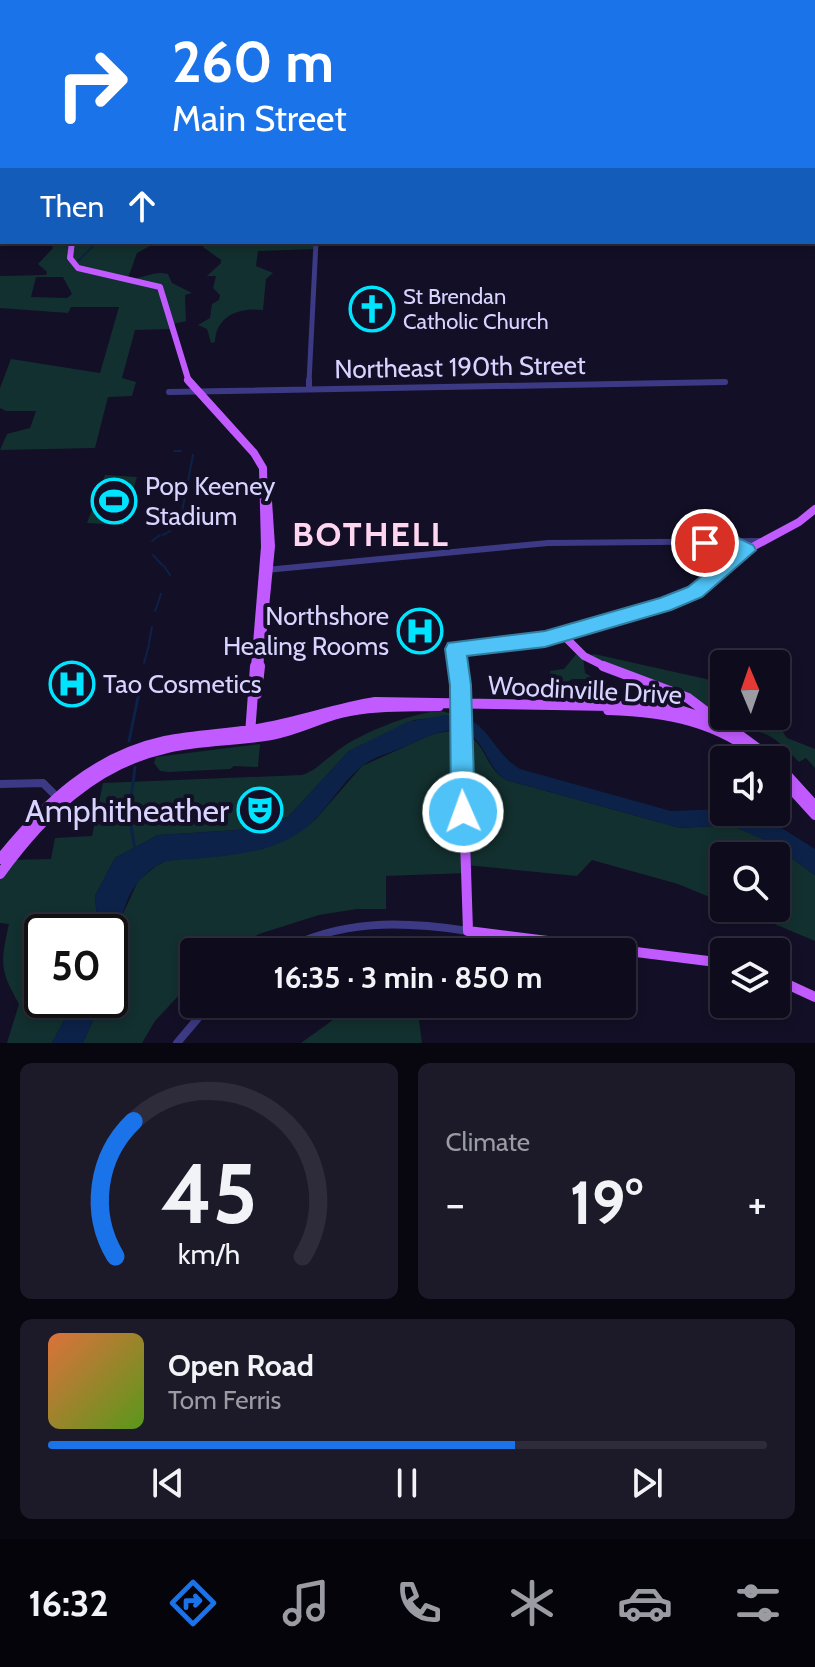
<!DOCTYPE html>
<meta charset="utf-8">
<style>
body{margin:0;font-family:Cabin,sans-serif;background:#1c1929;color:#f1f3f6;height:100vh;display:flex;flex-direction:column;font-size:30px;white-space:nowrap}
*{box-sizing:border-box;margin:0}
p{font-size:26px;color:#9b9ba3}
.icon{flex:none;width:44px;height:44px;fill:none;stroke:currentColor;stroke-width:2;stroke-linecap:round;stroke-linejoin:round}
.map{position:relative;height:1043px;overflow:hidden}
.sheet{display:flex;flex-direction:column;gap:20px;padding:20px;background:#08060f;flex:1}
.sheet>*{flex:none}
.hud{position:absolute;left:0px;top:0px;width:816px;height:244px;box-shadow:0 4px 12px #0003,0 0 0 2px #2e2b3b;background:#1a73e8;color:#fff;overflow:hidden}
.needle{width:52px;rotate:358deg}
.controls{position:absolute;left:710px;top:650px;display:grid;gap:16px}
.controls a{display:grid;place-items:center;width:80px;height:80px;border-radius:8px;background:#0e0b1c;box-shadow:0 4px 12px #0003,0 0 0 2px #2e2b3b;font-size:40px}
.speed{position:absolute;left:24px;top:914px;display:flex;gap:16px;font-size:40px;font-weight:700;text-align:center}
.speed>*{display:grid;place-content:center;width:104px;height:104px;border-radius:50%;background:#0e0b1c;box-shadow:0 4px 12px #0003,0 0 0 2px #2e2b3b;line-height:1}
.speed .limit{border:4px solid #111;border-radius:12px;background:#fff;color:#111}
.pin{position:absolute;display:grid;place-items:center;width:68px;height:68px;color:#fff;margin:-34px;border:4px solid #fff;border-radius:50%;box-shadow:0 2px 8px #0007}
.me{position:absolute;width:88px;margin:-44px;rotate:358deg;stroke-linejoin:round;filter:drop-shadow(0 0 6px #0008)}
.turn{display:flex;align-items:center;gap:28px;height:168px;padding:0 40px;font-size:36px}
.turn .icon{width:104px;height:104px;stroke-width:2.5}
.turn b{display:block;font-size:56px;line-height:68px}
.then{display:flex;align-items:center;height:76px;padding:0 40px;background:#0003;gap:16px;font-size:30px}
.big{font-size:60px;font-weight:700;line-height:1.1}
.sheet .card{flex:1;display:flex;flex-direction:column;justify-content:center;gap:12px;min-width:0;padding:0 28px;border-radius:12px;background:#1c1929}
.sheet .dial{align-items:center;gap:0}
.dial svg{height:208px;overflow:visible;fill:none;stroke:#2e2b3b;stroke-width:7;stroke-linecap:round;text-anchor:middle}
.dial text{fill:#f1f3f6;stroke:none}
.song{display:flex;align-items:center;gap:24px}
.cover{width:96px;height:96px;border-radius:12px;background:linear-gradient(135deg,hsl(20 70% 55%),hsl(90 70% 35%))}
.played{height:8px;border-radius:4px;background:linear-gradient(90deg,#1a73e8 65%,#2e2b3b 65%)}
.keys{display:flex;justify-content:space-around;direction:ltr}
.heat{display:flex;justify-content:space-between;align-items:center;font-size:44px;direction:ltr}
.sheet .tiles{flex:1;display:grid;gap:20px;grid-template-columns:1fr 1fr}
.card:last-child{grid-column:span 2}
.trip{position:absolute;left:180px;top:938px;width:456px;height:80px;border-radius:8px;background:#0e0b1c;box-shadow:0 4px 12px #0003,0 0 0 2px #2e2b3b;font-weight:700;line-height:80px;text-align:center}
.menu{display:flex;height:128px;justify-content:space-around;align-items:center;background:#06040b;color:#9b9ba3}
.menu .icon{width:56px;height:56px}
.menu .active{color:#1a73e8}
.menu b{font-size:36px;color:#f1f3f6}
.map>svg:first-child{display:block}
</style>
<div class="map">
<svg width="815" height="1043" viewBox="0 0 815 1043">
<rect width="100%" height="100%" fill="#130f26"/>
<path fill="#12302f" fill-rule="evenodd" d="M50,242H157L137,253L128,278C141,281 152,270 168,274L172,283L192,293L185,295L186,321L173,324L174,329L135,330L122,378L136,382L132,396L108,397L95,448L0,450L7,434L30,428L36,411H6L0,408V388L11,359L100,373L119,307H71L68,313L0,308V276L46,275L47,272L38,264L53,248ZM36,277H63L72,294L67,298L31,297Z
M204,242H316V249L258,251L256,266L273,273L266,279L263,310C239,307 216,316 215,342L211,343L207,329L198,325L210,318L212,304L219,300L220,295L213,288L216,276H207L221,263V260L203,247Z
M105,475L137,477L123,525L87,523Z
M578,652L583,655L585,673L595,679H572L563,685L552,682L550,671L564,669Z
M594,654L724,683V716H772L787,738L815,749V768L806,758L799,762C779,742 770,730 743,730L687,694L590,656Z
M441,711L457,715L414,720L349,751L288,817L238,830L158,835L115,858L95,896L98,932H42V1000H75L52,1043H7L19,1004C0,970 0,964 9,924L0,923V874L9,860L51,859L55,838L92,836L103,783L302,775C316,770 320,764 332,755C354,735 413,712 441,711Z
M455,730C488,738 482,766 506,780L680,828L731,825L771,843L815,875V941L736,908H776V856H724V903L678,884L592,860L577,876L466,865V873L386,876V909H357L319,915L259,934L228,952H194V979L155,1021L142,1043H83L102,1000H110V982L120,943L122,916L138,881L156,866L166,861L263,849L315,820L362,766L433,734Z
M260,744L258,767L234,766L230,769L169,772L160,771L154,763L156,757Z
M355,1004H417L422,1043H301Z"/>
<path fill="#0c2248" d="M446,715C491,716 488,750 520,769L671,811L724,809V812H756L815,849V875L771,843L731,825L680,828L506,780C485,767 485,733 457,730C441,729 425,738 411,744C395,752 375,755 361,767C336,787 323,820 294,836C265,853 227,856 194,859C185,860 173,859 164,862C156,865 146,873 140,880C116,905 121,949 110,982V932H98L95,896L115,858L158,835L238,830L288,817L349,751L407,722Z
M75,1000H102L83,1043H52Z"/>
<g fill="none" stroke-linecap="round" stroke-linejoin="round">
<path stroke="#0c2248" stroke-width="2" d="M675,0H679
M695,0L698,2
M77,262L97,242
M174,451H181
M180,522L193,455
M163,535L170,531
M152,541L160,535
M153,555L162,565
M164,566L170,575
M155,611L161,594
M149,643L152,627
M144,663L149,645"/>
<path stroke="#0c2248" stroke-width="3" d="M129,741L141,683
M135,767L129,816L135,849
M110,984H128"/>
<path stroke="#3d3a85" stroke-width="3" d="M619,0L622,2"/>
<path stroke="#3d3a85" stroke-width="5" d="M309,382L316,242
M719,382H725"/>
<path stroke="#3d3a85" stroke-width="6" d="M309,389V380
M169,392L725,382
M266,570L548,543L761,541"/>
<path stroke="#3d3a85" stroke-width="8" d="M0,784L43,783L58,798
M280,952C340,919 402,921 468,931
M177,1043L210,1004"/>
<path stroke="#c25bff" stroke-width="6" d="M72,242L70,258L78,268L160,287L189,382"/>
<path stroke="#c25bff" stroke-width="8" d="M188,380L254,453L263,468L265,547L255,668
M562,634L584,656L608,668
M259,668L271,546L268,501
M457,668L455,649L545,639L685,597L745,551L799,522L815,509"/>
<path stroke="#c25bff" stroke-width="10" d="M457,666L461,696
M603,666L688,698L713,717
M257,694L260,666
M608,710C668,712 717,721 765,760
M250,734L255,666
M462,748L468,931L724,963
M776,763L815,806
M776,772L815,815
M0,859C46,803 92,757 165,741C199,734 234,734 268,727C304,720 338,708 375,702L670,707L726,725L773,760
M0,874C43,815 94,764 167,748C201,740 237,741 271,735C295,731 317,719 341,713C373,705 407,707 439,706
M776,979L815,997"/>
<path fill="#ff4fa3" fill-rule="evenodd" d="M575,0H580L582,2H577Z
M604,0H609L611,2H606Z
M814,162H815V167H814Z
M814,171H815V176H814Z"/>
<path stroke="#c25bff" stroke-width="10" d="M461,696L462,748"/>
</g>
<path fill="#4fc3f7" stroke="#337fa1" stroke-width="2" d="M732,535L753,545L756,550L702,597L671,610L545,647L467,656L471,685L475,812L471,820L463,823L455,820L451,812L450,685L445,649L448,643L545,631L660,598L688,587L733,551L698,547L696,543L698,538Z"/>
<defs>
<g id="church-ring" transform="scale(2.3)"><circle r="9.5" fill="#130f26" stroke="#00e5ff" stroke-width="1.5"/><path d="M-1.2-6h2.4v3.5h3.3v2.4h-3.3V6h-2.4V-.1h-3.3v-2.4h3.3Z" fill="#00e5ff"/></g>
<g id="stadium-ring" transform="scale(2.3)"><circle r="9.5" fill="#130f26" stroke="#00e5ff" stroke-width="1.5"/><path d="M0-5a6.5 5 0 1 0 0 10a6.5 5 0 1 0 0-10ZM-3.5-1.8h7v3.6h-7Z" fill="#00e5ff"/></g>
<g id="hospital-ring" transform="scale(2.3)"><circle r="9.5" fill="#130f26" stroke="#00e5ff" stroke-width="1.5"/><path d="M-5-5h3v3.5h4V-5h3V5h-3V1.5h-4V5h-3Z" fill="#00e5ff"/></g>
<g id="theatre-ring" transform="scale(2.3)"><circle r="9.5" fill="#130f26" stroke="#00e5ff" stroke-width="1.5"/><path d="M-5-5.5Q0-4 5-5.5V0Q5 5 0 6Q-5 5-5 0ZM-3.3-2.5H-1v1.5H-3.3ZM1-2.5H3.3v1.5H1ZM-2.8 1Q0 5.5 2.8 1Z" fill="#00e5ff"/></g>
</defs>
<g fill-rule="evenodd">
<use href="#church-ring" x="372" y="309"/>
<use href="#stadium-ring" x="114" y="501"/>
<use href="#hospital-ring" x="420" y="631"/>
<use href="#hospital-ring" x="72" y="684"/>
<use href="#theatre-ring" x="260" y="810"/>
</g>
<g text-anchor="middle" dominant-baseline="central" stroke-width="8" stroke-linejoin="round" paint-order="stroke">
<g font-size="22" fill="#d9d4ff" stroke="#130f26" text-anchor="start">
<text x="403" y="296">St Brendan<tspan x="403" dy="25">Catholic Church</tspan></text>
</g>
<g font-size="26" fill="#d9d4ff" stroke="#130f26">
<text transform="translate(460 367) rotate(-1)">Northeast 190th Street</text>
<text transform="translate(585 690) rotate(3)">Woodinville Drive</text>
</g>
<g font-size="26" fill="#d9d4ff" stroke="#130f26" text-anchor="start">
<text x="145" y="486">Pop Keeney<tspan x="145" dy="30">Stadium</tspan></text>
<text x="389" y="616" text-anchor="end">Northshore<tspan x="389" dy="30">Healing Rooms</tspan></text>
<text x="103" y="684">Tao Cosmetics</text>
</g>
<g font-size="32" fill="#d9d4ff" stroke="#130f26" text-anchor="end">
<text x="229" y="810">Amphitheather</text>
</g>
<g font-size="34" font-weight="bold" letter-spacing="2" fill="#ffd6f0" stroke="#130f26">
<text x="371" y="534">BOTHELL</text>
</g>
</g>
</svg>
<div class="controls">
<a><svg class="needle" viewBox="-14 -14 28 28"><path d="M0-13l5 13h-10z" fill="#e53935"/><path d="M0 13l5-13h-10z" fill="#9b9ba3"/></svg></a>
<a><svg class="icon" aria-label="sound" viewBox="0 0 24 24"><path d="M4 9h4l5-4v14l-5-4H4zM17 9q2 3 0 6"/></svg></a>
<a><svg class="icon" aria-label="search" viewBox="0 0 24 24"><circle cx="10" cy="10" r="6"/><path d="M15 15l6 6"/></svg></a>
<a><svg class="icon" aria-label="layers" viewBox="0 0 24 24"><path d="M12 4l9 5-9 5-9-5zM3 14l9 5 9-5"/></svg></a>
</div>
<div class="speed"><div class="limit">50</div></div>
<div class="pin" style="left:705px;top:543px;background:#d93025"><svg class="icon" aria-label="arrive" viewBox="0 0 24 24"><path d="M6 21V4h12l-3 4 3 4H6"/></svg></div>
<svg class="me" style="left:463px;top:812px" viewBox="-20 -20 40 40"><circle r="17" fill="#4fc3f7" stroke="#fff" stroke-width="3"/><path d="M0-11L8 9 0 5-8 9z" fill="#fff"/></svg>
<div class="trip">16:35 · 3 min · 850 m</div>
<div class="hud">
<div class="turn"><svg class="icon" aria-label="right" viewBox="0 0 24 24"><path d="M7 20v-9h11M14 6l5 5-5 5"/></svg><div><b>260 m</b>Main Street</div></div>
<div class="then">Then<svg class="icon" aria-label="ahead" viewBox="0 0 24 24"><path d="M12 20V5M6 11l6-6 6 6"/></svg></div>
</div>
</div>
<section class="sheet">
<div class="tiles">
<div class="card dial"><svg viewBox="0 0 100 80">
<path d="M14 69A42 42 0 1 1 86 69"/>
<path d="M14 69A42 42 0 0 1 21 17" stroke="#1a73e8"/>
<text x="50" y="56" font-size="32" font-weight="700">45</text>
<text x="50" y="72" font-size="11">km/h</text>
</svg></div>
<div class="card"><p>Climate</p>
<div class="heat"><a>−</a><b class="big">19°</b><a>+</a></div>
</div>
<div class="card">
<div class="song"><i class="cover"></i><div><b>Open Road</b><p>Tom Ferris</p></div></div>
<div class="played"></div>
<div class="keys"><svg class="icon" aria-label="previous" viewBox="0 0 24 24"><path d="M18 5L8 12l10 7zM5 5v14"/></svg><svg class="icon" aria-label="pause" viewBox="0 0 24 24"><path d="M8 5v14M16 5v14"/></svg><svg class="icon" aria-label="next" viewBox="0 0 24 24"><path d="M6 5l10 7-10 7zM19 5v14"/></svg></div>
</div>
</div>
</section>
<nav class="menu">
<b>16:32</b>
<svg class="icon active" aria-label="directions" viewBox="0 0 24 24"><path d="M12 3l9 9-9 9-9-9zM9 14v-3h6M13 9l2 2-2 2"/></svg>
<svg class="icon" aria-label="music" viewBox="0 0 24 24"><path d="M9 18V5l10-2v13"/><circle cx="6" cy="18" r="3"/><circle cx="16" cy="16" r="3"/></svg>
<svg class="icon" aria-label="phone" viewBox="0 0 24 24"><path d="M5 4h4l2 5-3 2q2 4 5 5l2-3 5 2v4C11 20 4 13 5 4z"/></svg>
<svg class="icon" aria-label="climate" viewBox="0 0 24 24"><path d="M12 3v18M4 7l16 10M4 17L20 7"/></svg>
<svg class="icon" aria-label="car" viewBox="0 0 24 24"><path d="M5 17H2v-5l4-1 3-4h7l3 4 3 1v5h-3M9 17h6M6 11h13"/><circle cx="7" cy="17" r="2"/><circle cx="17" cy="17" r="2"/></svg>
<svg class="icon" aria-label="filters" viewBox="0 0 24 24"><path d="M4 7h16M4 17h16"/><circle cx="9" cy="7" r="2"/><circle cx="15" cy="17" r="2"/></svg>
</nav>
